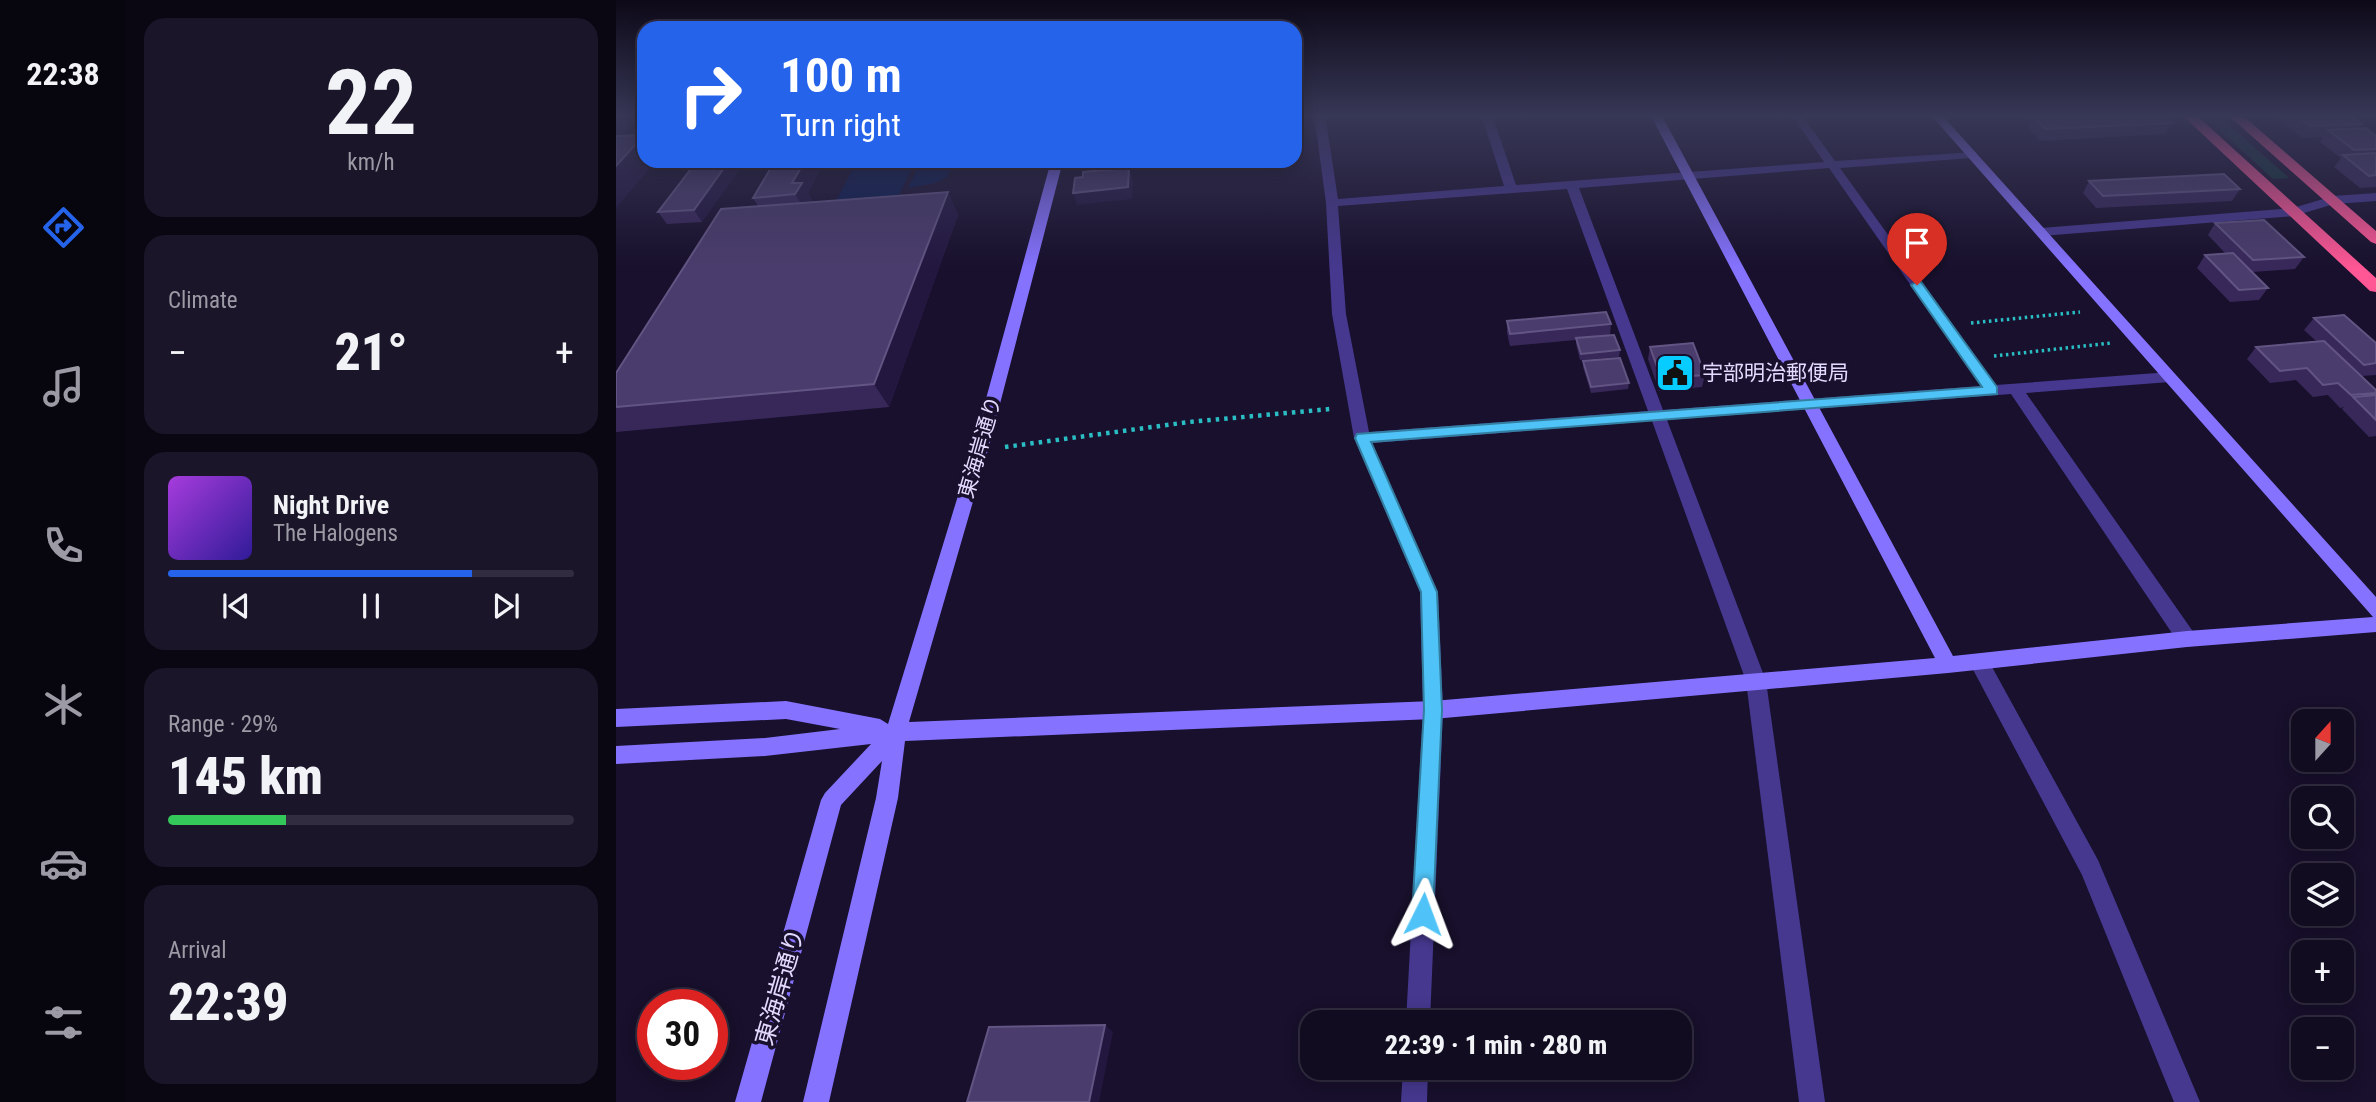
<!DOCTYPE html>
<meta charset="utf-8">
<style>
body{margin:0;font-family:"Roboto Condensed","Noto Sans JP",sans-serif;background:#1b152a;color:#f1f3f6;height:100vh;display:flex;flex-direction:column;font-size:26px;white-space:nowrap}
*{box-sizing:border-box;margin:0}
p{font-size:23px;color:#9c9ba5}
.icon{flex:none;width:38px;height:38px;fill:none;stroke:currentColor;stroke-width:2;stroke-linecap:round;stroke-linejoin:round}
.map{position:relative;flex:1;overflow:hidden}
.panel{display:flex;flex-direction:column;gap:18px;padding:18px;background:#0a0712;width:490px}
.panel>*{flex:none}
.top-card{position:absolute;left:21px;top:21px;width:665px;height:147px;border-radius:21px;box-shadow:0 4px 18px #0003,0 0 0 2px #312c3f;background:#2563eb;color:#fff;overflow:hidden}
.needle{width:46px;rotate:21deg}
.fabs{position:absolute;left:1675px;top:709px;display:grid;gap:14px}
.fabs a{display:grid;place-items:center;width:63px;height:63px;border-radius:14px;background:#120c21;box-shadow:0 4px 18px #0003,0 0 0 2px #312c3f;font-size:35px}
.speed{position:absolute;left:21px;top:989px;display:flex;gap:14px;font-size:35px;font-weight:700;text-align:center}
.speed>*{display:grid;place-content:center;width:91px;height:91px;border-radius:50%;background:#120c21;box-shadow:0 4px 18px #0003,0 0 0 2px #312c3f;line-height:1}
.speed .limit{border:10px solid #d22;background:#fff;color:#111}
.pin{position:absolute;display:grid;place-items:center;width:60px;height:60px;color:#fff;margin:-72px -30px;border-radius:50% 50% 50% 0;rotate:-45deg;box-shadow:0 0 7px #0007}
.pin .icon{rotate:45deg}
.me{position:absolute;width:77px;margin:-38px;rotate:3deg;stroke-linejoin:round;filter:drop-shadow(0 0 5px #0008)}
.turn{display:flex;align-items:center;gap:24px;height:147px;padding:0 28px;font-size:32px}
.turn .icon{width:91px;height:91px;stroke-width:2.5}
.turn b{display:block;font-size:49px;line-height:60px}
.big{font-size:52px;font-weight:800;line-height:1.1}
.panel .card{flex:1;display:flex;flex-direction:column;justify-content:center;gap:10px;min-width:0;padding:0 24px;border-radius:21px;background:#1b152a}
.panel .dial{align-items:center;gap:0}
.dial b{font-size:91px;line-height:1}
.song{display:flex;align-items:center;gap:21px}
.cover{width:84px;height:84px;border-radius:10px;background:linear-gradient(135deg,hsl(280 70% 55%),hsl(250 70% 35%))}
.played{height:7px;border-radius:4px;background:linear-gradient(90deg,#2563eb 75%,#312c3f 75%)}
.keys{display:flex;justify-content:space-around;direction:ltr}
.heat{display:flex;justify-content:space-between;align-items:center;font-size:38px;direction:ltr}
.charge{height:10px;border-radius:5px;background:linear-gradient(90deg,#34c759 29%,#312c3f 0)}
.trip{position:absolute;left:684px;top:1010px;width:392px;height:70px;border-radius:21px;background:#120c21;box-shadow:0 4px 18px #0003,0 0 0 2px #312c3f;font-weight:800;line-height:70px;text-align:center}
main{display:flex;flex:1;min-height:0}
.menu{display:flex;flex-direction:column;width:126px;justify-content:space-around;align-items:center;background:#07050d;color:#9c9ba5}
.menu .icon{width:49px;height:49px}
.menu .active{color:#2563eb}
.menu b{font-size:32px;color:#f1f3f6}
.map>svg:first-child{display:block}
</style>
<main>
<nav class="menu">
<b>22:38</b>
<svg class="icon active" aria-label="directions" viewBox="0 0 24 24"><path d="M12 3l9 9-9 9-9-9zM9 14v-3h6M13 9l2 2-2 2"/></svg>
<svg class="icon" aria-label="music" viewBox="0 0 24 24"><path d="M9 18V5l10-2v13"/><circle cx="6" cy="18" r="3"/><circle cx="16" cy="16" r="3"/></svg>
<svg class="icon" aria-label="phone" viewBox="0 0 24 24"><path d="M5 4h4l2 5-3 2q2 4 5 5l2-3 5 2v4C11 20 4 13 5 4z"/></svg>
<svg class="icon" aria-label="climate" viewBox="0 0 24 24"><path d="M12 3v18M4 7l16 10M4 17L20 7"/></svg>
<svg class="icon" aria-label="car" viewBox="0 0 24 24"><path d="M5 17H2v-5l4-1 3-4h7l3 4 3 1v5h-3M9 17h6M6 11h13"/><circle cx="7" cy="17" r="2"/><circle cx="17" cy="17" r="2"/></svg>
<svg class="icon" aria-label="filters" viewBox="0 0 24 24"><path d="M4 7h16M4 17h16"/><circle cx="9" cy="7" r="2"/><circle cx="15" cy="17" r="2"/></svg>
</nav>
<section class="panel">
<div class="card dial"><b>22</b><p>km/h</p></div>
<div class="card"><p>Climate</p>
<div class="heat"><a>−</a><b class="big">21°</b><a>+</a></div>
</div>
<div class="card">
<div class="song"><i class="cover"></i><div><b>Night Drive</b><p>The Halogens</p></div></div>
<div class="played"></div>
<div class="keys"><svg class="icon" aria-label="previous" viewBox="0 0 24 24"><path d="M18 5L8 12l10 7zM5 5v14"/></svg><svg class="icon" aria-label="pause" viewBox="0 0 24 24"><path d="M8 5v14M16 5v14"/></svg><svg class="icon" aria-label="next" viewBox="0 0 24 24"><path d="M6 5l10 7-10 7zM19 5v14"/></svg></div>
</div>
<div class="card"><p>Range · 29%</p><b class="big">145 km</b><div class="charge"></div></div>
<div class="card"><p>Arrival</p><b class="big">22:39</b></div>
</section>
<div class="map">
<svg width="1760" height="1102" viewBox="0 0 1760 1102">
<rect width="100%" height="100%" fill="#18102c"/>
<path fill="#123437" d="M1586,114H1601L1673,178L1657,179Z"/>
<path fill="#081a4d" d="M305,161L336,165L331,177L319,183L292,188Z
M299,162L282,197L220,201L239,165Z"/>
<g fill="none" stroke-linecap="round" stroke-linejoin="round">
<path stroke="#2abdc4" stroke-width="3.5" stroke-dasharray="2.5 3.5" stroke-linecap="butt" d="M1355,323L1464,312
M1378,356L1495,343"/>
<path stroke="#2abdc4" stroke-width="4.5" stroke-dasharray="3.5 5" stroke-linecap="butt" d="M389,447L573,422L714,409"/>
<path fill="#45388e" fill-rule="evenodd" d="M698,114H709L722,199L888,186L865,114H876L900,185L1208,162L1175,114H1185L1219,161L1359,152L1361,154L1355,158L1224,168L1380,385L1554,372L1561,377L1554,382L1410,393L1578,633L1580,639L1578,645L1571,647L1564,645L1395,394L1051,420L1150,681L1209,1102H1183L1130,681L1036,421L756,443L822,592L827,710L814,1022H790L807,710L804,592L738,438L716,314L710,203ZM1213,168L1365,386L1047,410L963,188ZM951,189L1032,411L753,432L730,314L722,206Z
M1760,193V201L1718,204L1678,216L1425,236L1419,232L1425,228L1677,208L1717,196Z
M1363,654L1370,656L1482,860L1584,1102H1558L1466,875L1353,662L1356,656Z
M787,1068H812L811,1102H785Z"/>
<path fill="#8572ff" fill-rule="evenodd" d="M1034,114H1045L1337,656L1571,631L1757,617L1314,114H1325L1760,597V632L1571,647L1332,673L817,719L289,741L282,798L213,1102H187L260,798L266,761L225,805L145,1102H119L205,800L209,793L255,744L149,756L0,764V746L149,738L224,729L170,719L0,727V709L170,701L264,719L272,724L356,450L435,161H447L372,450L293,722L817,701L1319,658Z"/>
<path fill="#ff5695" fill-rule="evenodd" d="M1565,114H1579L1760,278V292L1754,291Z
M1611,114H1625L1760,231V244L1755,242Z"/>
<path stroke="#2abdc4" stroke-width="3.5" stroke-dasharray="2.5 3.5" stroke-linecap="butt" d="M1551,115L1587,114"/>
</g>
<path fill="#38285a" d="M1404,114H1451L1450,115L1556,123L1549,134L1424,141L1412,128L1415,121H1412Z
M1657,114H1732L1746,124L1743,128L1760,136V187L1744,188L1718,167L1725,158L1704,142L1707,137L1686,138L1665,121L1667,118H1662Z
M81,161L86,222L51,224L42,212Z
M159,161H249L206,165L192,193L196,200L195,202L332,192L342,215L273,407L0,432V373L142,206L137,198Z
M1473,181L1624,189L1616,201L1480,208L1467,193Z
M1599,223L1688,257L1679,269L1636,272L1652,288L1643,300L1614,302L1581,268L1589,255L1610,254L1592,235Z
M1698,318L1760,343V375L1745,376L1760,390V436L1753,437L1726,409L1728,407L1724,408L1712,395L1697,397L1680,380L1654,383L1631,359L1640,347L1700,341L1688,330Z
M891,321L995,324L994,335L1004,350L1003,357L964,360L960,344V340L894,346L891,333Z
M1034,347L1089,375L1086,387L1043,391L1032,359Z
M967,361L1013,383L1012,389L975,393L967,367Z"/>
<path fill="#231740" d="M0,114H13L18,121L0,142Z
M28,135V161H40L0,208V166Z
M113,161H130L86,222L78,210Z
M189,161H204L206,165L192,193L196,200L190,212L179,194L176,183Z
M513,168L517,180L516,199L461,205L457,193Z
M332,192L342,215L273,407L258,384Z
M489,1025L497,1032L483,1102H473Z"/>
<path fill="#4a3c6c" stroke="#625583" stroke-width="2" d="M1412,114H1441L1414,115Z
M1471,114H1546L1556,123L1429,129L1418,116Z
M1678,114H1732L1746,124L1694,126Z
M1750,128L1760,136V149L1738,150L1712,130Z
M28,135L0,166V136Z
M1760,153V175L1753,176L1727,155Z
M81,161H113L78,210L42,212Z
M159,161H189L176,183H186L179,194L137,198Z
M513,168L512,187L457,193L459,178L467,177V172Z
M1608,174L1624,189L1487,196L1473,181Z
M332,192L258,384L0,407V373L105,209Z
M1648,220L1688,257L1637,260L1599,223Z
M1617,253L1652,288L1623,290L1589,255Z
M990,312L995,324L894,334L891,321Z
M1728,315L1760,343V363L1748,365L1698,318Z
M998,335L1004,350L965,354L960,338Z
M1708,341L1760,390V393L1735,395L1722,383L1707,385L1691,368L1664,371L1640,347Z
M1077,343L1089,375L1045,378L1034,347Z
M1004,358L1013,383L975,387L967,361Z
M1760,395V420L1737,397Z
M489,1025L473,1102H351L373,1027Z"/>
<linearGradient id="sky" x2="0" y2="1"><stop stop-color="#0d0918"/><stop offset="0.43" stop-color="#373756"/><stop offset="1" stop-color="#373756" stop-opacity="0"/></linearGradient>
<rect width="1760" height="268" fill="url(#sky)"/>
<path fill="#4fc3f7" stroke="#337fa1" stroke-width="2" d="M1301,281L1305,282L1381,387V394L755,442L821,592L826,710L817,914L814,921L807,924L799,921L796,914L808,710L805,592L739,438L741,434L1366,387L1295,285Z"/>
<defs>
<g id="civic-square" transform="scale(2.0125)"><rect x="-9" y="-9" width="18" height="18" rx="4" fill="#07ccff" stroke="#18102c"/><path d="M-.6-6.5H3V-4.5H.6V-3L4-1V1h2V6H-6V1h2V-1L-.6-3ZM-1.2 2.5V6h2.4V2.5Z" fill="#111"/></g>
</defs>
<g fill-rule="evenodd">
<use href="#civic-square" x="1059" y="373"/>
</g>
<g text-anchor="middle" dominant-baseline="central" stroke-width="7" stroke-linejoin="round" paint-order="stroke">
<g font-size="21" fill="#e3dbff" stroke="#18102c" text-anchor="start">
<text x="1086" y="373">宇部明治郵便局</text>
</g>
<g font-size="21" fill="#e3dbff" stroke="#18102c">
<text transform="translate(364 447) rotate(-74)">東海岸通り</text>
</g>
<g font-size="24" fill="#e3dbff" stroke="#18102c">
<text transform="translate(164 987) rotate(-74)">東海岸通り</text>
</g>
</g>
</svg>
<div class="fabs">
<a><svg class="needle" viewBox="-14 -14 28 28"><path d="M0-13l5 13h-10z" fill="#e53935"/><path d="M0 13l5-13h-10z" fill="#9c9ba5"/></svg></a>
<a><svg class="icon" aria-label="search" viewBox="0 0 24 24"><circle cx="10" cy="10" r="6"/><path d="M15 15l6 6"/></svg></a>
<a><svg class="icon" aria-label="layers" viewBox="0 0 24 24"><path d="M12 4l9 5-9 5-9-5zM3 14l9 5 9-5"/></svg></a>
<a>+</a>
<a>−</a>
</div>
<div class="speed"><div class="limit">30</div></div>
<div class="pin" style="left:1301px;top:285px;background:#d93025"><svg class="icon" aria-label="arrive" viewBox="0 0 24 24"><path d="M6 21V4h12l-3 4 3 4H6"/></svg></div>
<svg class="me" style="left:807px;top:914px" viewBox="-20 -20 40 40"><path d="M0-17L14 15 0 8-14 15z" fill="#4fc3f7" stroke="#fff" stroke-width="4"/></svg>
<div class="trip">22:39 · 1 min · 280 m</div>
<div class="top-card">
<div class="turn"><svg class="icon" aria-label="right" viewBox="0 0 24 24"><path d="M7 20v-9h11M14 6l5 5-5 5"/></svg><div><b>100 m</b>Turn right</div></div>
</div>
</div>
</main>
